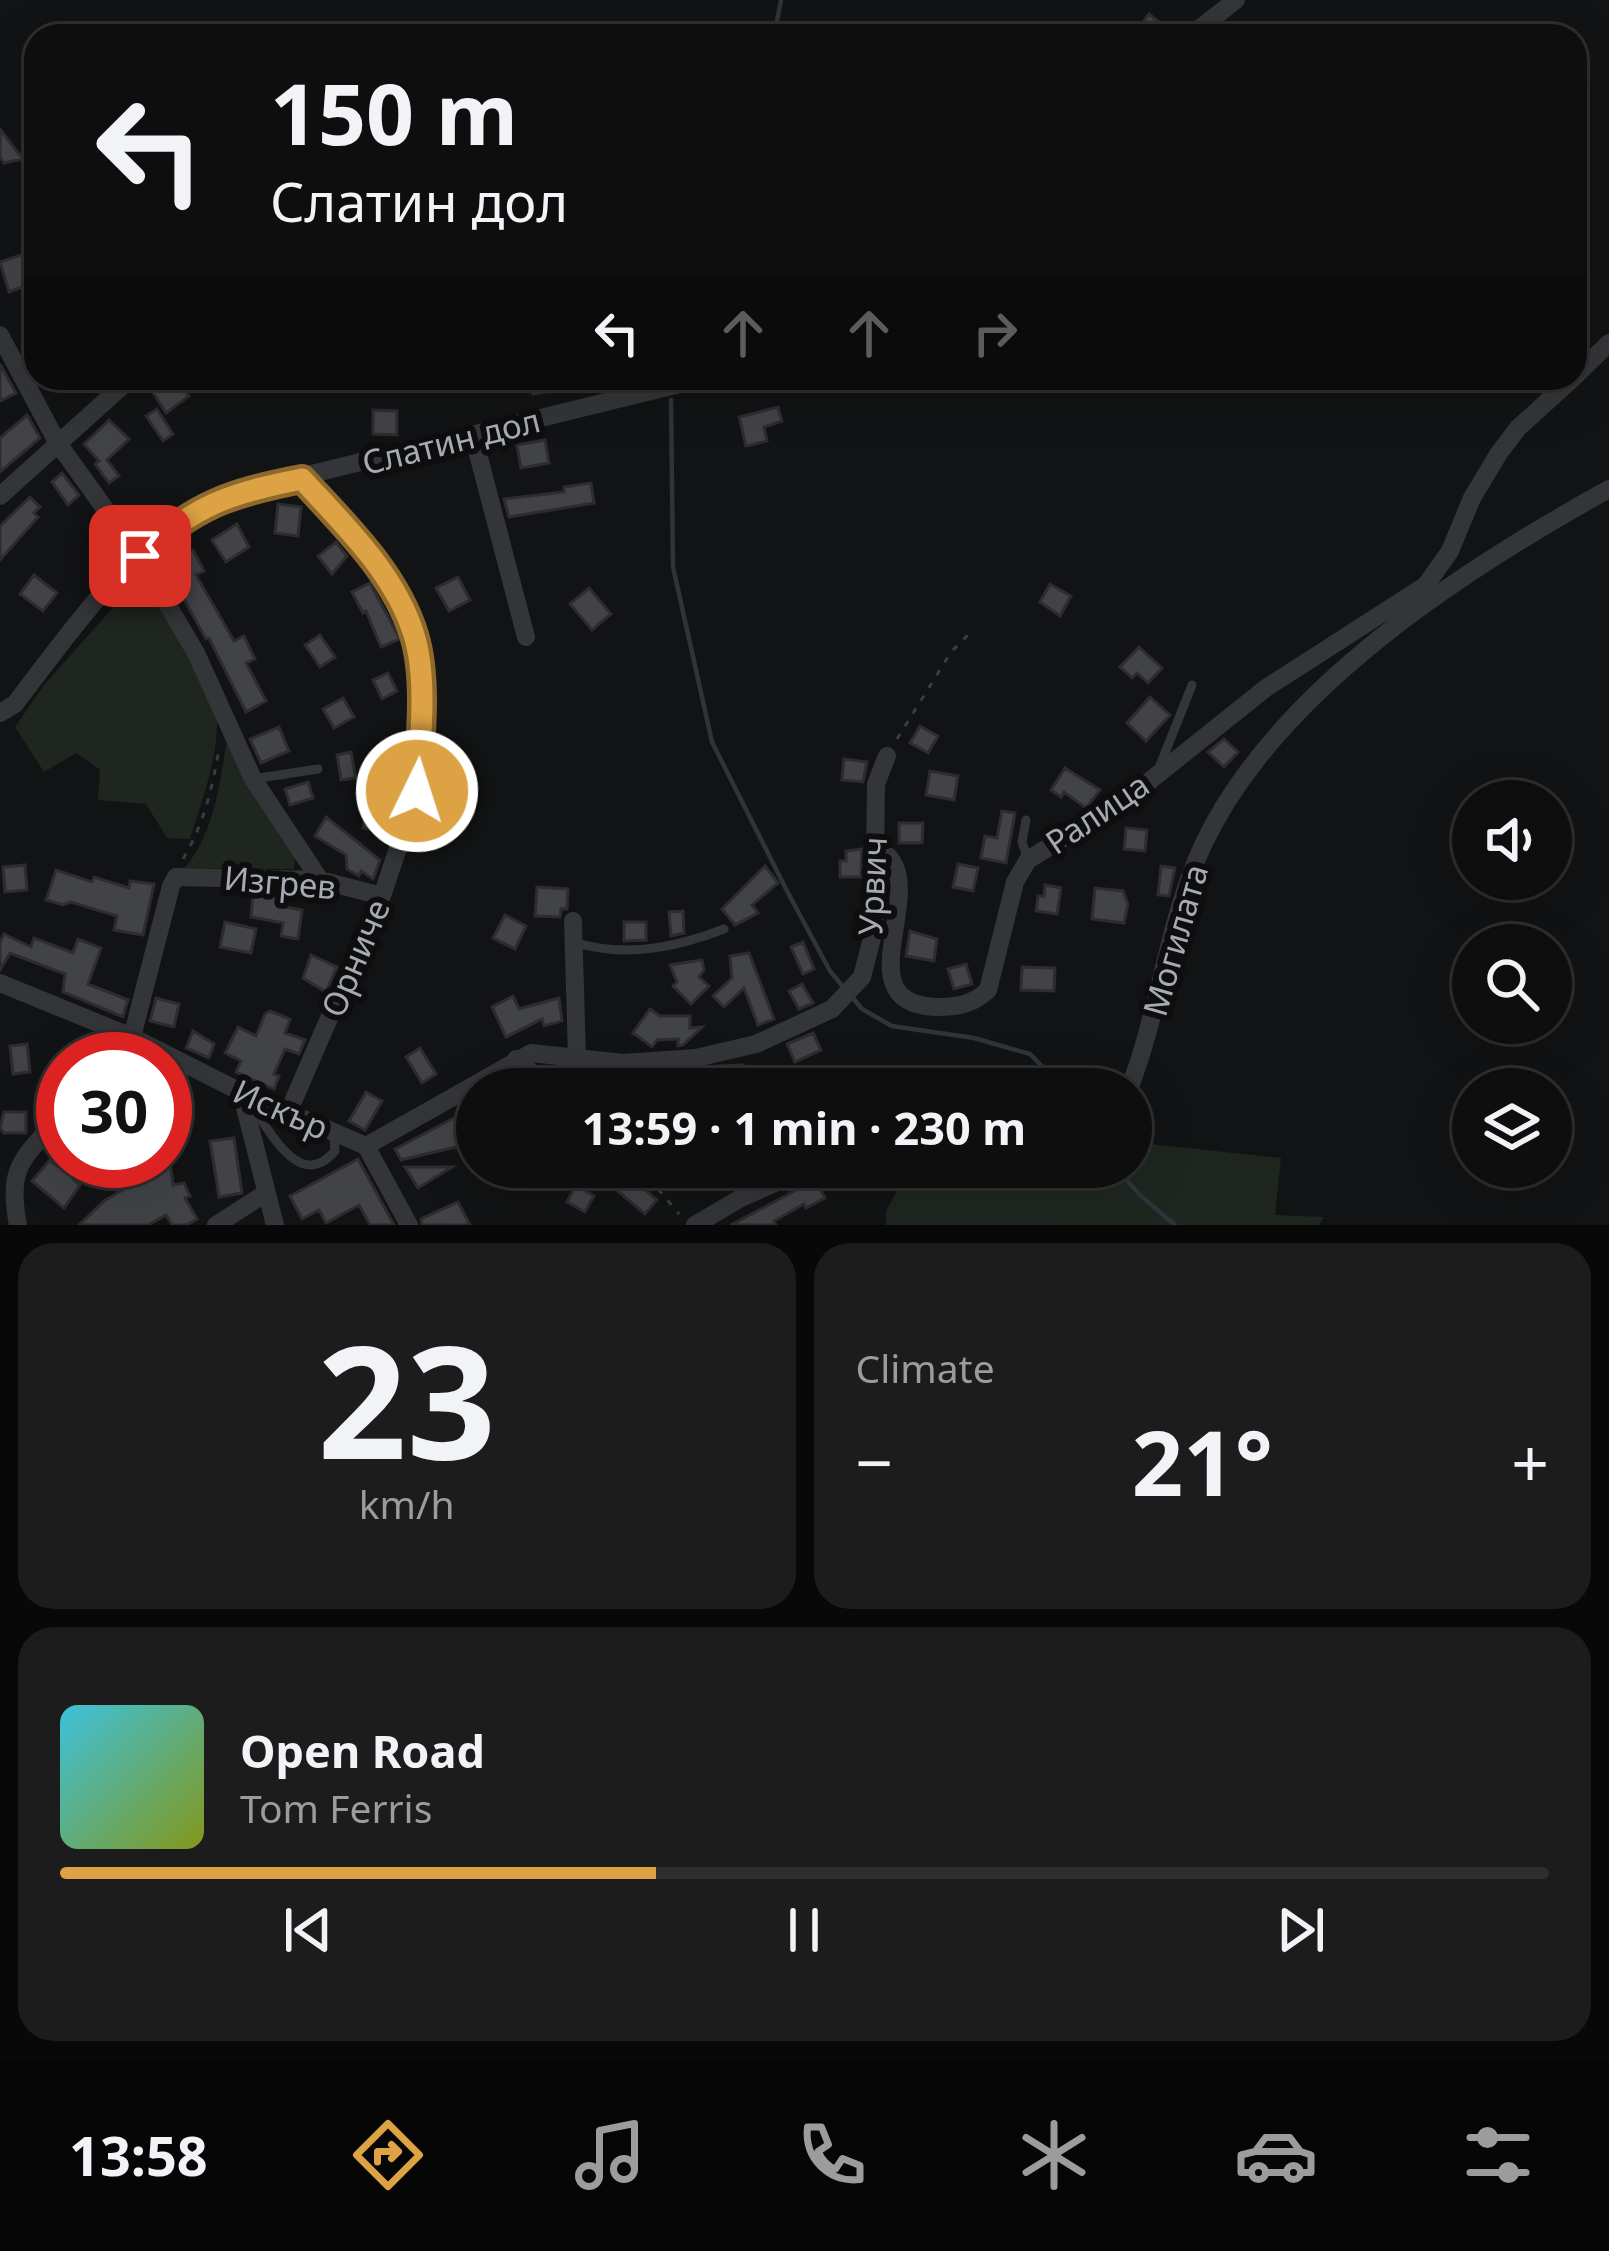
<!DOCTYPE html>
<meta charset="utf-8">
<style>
body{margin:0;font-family:"Noto Sans",sans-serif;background:#1c1c1d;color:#f1f3f6;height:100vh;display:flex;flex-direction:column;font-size:45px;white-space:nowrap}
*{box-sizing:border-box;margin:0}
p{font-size:39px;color:#9b9c9e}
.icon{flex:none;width:66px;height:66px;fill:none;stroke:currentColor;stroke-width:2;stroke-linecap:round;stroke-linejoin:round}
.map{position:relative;height:1225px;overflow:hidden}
.sheet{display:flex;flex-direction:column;gap:18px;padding:18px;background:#080808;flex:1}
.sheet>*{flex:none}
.hud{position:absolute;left:24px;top:24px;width:1563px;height:366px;border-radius:36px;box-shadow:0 12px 48px #0002,0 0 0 3px #2e2e2f;background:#0e0e0f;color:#f1f3f6;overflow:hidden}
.buttons{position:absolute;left:1452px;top:780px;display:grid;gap:24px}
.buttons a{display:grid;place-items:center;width:120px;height:120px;border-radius:50%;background:#0e0e0f;box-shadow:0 12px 48px #0002,0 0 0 3px #2e2e2f;font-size:60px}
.speed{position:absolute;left:36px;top:1032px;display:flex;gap:24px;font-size:60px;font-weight:700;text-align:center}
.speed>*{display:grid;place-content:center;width:156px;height:156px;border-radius:50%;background:#0e0e0f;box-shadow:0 12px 48px #0002,0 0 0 3px #2e2e2f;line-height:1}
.speed .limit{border:18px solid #d22;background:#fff;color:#111}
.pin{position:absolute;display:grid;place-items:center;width:102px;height:102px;color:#fff;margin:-51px;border-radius:24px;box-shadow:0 6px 18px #0006}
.me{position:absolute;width:132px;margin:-66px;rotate:4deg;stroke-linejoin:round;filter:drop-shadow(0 0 9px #0008)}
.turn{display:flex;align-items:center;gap:42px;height:252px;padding:0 48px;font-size:54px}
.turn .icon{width:156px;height:156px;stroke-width:2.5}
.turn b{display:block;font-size:84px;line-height:102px}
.lanes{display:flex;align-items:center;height:114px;padding:0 48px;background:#0003;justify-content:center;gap:60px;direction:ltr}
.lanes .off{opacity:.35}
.big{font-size:90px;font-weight:700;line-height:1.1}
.sheet .widget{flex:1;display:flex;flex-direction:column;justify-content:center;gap:18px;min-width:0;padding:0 42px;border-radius:36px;background:#1c1c1d}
.sheet .dial{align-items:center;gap:0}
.dial b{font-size:156px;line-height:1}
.song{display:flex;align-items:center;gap:36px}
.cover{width:144px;height:144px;border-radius:18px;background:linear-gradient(135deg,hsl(190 70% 55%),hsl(70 70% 35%))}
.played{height:12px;border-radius:6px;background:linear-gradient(90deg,#dca243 40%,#2e2e2f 40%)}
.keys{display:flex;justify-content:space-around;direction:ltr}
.heat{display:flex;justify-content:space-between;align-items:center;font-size:66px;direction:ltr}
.sheet .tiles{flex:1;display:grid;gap:18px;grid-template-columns:1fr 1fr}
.widget:last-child{grid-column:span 2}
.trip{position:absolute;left:456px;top:1068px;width:696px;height:120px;border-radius:60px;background:#0e0e0f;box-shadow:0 12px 48px #0002,0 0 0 3px #2e2e2f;font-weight:700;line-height:120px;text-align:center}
.dock{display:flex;height:192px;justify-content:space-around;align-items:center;background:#060606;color:#9b9c9e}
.dock .icon{width:84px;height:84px}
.dock .active{color:#dca243}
.dock b{font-size:54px;color:#f1f3f6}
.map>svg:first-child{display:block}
</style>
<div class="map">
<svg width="1609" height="1225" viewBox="0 0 1609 1225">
<rect width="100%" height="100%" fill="#121314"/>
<path fill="#1f2620" d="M143,574C163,607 216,683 217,718C218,759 202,800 190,839L167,838L146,804L98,800L100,770L76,753L44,772L15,727L44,685Z
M228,733L296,851L294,869L185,868C216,829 220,781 228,733Z
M1131,1142L1281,1158L1275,1215L1324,1217L1319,1225H886V1211L910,1167H1131Z"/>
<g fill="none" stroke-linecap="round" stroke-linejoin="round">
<path stroke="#2d353b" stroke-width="4.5" d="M774,36L781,0
M671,400L673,567L712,742L787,891L830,971L844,988
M852,997L862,1009L892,1026L974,1038L1030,1054L1064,1089
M1115,1167L1141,1196L1175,1225"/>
</g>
<path fill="#424347" stroke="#2d2d30" stroke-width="3" d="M1149,14L1176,36H1132Z
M0,129L23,159L4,163L0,157Z
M27,253L36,282L9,292L0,262Z
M0,364L16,393L0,401Z
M144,378H176L189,396L166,413Z
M529,378H585L586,385L533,394Z
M778,407L782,421L764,427L767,441L746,446L739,417Z
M157,409L173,434L163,441L146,416Z
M373,410L397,411V435L373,434Z
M27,415L40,438L0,472V438Z
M109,420L129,439L107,460L119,476L109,483L95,464L99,461L84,444Z
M545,440L549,463L521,468L517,445Z
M62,473L79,495L68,505L52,482Z
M591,483L594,503L509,517L504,499L564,492V487Z
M30,497L40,507L34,513L38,517L0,560V526Z
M278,504L301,507L298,536L275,533Z
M237,524L249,547L226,562L212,540Z
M336,542L347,556L332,574L318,556Z
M193,550L204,571L196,575L234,641L244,636L255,659L246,663L266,701L246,712L209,638L206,639L165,565Z
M34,575L57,593L43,611L20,594Z
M458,577L470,600L449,611L436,588Z
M370,583L400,639L381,647L366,611L363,613L352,592Z
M1050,584L1071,596L1060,616L1040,602Z
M589,588L611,614L592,630L570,604Z
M320,635L335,657L320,667L305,645Z
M1139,647L1162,668L1148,683L1137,673L1132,678L1120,667Z
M388,673L397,691L382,699L373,680Z
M1150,697L1170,715L1146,741L1127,723Z
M343,698L354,717L334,728L323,709Z
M920,726L938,736L928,753L910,743Z
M279,727L289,751L261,763L250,739Z
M1224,739L1238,752L1224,767L1208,752Z
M351,752L356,778L341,780L337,755Z
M376,758L402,762L398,788L391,787L381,832L363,828Z
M844,759L867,762L863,782L842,780Z
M1065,768L1100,790L1086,808L1064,792L1061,797L1051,790Z
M930,771L958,776L954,800L926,795Z
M308,782L313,798L290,805L285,789Z
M1002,811L1015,813L1006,863L981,858L985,836L997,838Z
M326,817L380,860L373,879L361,871L359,876L347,869L346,855L315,836Z
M899,823H923L922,843H899Z
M1126,828L1147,830L1145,851L1124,849Z
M862,849L861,877H840V861H846V851Z
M958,864L978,868L973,891L953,887Z
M25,865L27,890L5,892L3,867Z
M765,866L778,883L752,905L758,913L735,925L722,909Z
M1161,866L1175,868L1169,896L1158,895Z
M56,870L92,882L94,877L129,888L130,881L154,884L143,935L114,930L117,916L71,902L63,905L46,900Z
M1045,885L1061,888L1057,914L1036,911L1038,896H1044Z
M537,887L568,889L567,909H561L560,917L535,916Z
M1095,888L1123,891L1128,904L1124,923L1092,919Z
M253,892L280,893L279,906L302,910L298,939L281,936L283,923L251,917Z
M683,911L684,933L671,936L669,912Z
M505,915L526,926L515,949L493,938Z
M225,922L256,929L251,953L220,947Z
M624,922H646V940L624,941Z
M910,931L937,939L934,961L906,956Z
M4,934L31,947L34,938L73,953L78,939L101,948L88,984L128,1000L123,1017L63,992L65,974L10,953L0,970V942Z
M803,942L814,969L803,974L791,947Z
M749,953L774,1019L758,1025L744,988L724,1007L713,996L732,978L730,956Z
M311,955L337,967L326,992L303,978Z
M702,960L704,970L699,977L709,986L691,1004L673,986L677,982L670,965Z
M966,964L972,984L954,989L948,969Z
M1022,967L1055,968L1054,991L1021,990Z
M802,984L813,1003L799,1009L789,991Z
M513,996L519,1009L559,998L562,1021L544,1026L542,1019L506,1037L492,1007Z
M156,998L179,1004L174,1027L150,1021Z
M650,1009L660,1016H690V1028L702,1027L683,1045L678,1046V1039L657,1040L652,1047L633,1033Z
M270,1011L290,1019L285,1033L305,1040L299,1054L285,1049L274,1074L279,1076L274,1089L236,1072L241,1061L225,1053L238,1027L256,1036L265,1014Z
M193,1031L214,1044L209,1058L186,1048Z
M813,1033L821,1050L795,1062L787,1044Z
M27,1044L30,1072L13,1074L10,1046Z
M420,1048L436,1074L422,1083L406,1057Z
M743,1065V1074H749V1089H720L719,1066Z
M678,1073V1089H653V1074Z
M366,1092L382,1101L365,1130L349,1121Z
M477,1106V1142L401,1160L395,1149Z
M4,1112H26V1133H4L0,1128Z
M234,1138L242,1193L219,1197L210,1141Z
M60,1156L63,1161H86L73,1179L80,1185L64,1208L32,1181L50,1160L54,1164Z
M358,1159L394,1225H370L359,1205L326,1223L319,1210L302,1219L290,1196Z
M146,1161H170L173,1185L184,1183L190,1196L185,1198L197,1219L187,1225H172L166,1215L148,1225H79L104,1201L148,1175Z
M405,1167H452L418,1188Z
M485,1167H526V1178L485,1179Z
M673,1167H711L692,1186Z
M626,1174L657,1200L645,1214L614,1188Z
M815,1180L825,1198L806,1208L804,1204L774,1221L776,1225H731Z
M576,1185L594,1196L585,1212L567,1202Z
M458,1202L470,1225H422L421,1219Z"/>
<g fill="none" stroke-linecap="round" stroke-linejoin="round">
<path stroke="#3a3c3f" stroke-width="3" stroke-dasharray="6 9" stroke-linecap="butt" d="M897,739L951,652L968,635
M183,859C204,824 212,789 219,749
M658,1189L679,1214"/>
<path stroke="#343538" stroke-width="9" d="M1159,768L1192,685
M253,779L318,769
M1026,820L1022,842L1028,860
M573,942C625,958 675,948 724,929
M248,1101C270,1129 298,1193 335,1151L334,1136"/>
<path stroke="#343538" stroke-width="18" d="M1190,36L1236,0
M0,335L57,442L139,556L196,653L253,779L320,880
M1575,376L1609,343
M473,435L526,637
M0,496L131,378
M0,713L15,704C63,641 137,535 210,503C224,497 239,493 254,488L704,378
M877,857L888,856C926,896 845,1004 936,1007C957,1007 972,1005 988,990L1015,882L1028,860L1132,795L1266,688L1426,585L1450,551L1472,498L1499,453L1518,428L1573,378
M573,921L577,1057
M0,983L132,1037L241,1092L366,1146
M112,1059L132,1037L171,886L176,877L320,880L382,896
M516,1059L551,1089
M1129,1089C1160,1010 1167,923 1203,845C1276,690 1464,569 1609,489
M241,1092L275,1225
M288,1113L382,896L417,791L422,717L415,637L397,596L367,550L301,479
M366,1146L531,1053L623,1063L696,1058L756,1044L832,1009L862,977L874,930L876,784L887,756
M366,1146L409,1225
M638,1167L649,1177
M18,1225C6,1164 25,1157 63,1114
M216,1225L266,1193
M695,1225L741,1198L811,1167"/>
</g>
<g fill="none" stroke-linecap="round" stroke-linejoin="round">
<g stroke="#8f692c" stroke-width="30">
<path id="route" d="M140,556C194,505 230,493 302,479C344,525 395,573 414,635C428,680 420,744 417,791"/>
</g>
<use href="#route" stroke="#dca243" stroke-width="21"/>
</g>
<g text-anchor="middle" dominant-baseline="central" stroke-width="12" stroke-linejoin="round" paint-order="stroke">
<g font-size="33" fill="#a6aab3" stroke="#0e0e0f">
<text transform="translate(451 441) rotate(-14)">Слатин дол</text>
<text transform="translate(1097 813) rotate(-34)">Ралица</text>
<text transform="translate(280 882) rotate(5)">Изгрев</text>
<text transform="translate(872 886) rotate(-87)">Урвич</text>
<text transform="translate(1175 940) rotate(-74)">Могилата</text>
<text transform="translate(355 958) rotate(-67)">Орниче</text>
<text transform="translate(281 1109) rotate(24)">Искър</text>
</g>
</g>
</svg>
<div class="buttons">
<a><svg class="icon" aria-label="sound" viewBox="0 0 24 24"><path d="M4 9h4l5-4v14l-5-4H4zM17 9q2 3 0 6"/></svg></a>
<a><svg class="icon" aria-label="search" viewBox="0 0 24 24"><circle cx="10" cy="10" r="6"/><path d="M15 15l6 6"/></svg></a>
<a><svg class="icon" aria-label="layers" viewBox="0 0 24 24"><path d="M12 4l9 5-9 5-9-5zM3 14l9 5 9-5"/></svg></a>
</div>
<div class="speed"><div class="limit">30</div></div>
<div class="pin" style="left:140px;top:556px;background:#d93025"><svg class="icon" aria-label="arrive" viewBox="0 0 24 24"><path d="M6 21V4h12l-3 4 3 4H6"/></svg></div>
<svg class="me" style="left:417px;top:791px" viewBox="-20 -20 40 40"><circle r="17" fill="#dca243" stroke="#fff" stroke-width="3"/><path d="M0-11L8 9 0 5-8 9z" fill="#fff"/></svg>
<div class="trip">13:59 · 1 min · 230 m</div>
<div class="hud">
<div class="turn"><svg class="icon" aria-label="left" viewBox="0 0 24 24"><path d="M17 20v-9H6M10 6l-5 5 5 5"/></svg><div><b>150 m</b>Слатин дол</div></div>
<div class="lanes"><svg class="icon" aria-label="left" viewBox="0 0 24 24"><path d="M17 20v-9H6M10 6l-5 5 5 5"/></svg><svg class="icon off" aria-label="ahead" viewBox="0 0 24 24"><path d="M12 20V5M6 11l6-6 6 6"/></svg><svg class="icon off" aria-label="ahead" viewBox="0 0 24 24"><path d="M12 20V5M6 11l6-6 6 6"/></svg><svg class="icon off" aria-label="right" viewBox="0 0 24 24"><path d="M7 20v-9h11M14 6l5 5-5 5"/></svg></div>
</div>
</div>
<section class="sheet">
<div class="tiles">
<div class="widget dial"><b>23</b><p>km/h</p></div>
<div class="widget"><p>Climate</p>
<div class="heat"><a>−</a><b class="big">21°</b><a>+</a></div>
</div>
<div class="widget">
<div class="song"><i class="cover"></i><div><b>Open Road</b><p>Tom Ferris</p></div></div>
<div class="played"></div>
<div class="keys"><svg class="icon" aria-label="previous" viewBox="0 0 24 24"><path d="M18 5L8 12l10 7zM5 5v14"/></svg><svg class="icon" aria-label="pause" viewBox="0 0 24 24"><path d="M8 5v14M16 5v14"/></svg><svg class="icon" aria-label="next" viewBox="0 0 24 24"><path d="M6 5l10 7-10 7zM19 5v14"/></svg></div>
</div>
</div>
</section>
<nav class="dock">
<b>13:58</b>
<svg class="icon active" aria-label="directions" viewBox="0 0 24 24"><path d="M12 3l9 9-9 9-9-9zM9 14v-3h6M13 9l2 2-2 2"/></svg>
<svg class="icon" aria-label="music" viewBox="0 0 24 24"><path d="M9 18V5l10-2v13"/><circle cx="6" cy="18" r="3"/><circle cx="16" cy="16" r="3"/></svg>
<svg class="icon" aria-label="phone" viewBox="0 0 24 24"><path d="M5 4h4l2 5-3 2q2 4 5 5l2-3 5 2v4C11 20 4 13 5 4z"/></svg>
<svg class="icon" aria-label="climate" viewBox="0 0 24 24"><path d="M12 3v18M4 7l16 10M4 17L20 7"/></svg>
<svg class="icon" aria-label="car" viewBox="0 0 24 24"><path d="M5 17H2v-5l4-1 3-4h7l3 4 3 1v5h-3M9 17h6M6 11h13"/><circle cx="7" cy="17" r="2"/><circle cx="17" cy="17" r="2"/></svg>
<svg class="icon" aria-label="filters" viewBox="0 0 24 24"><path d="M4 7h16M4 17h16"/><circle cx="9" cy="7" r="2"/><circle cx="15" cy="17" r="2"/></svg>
</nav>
